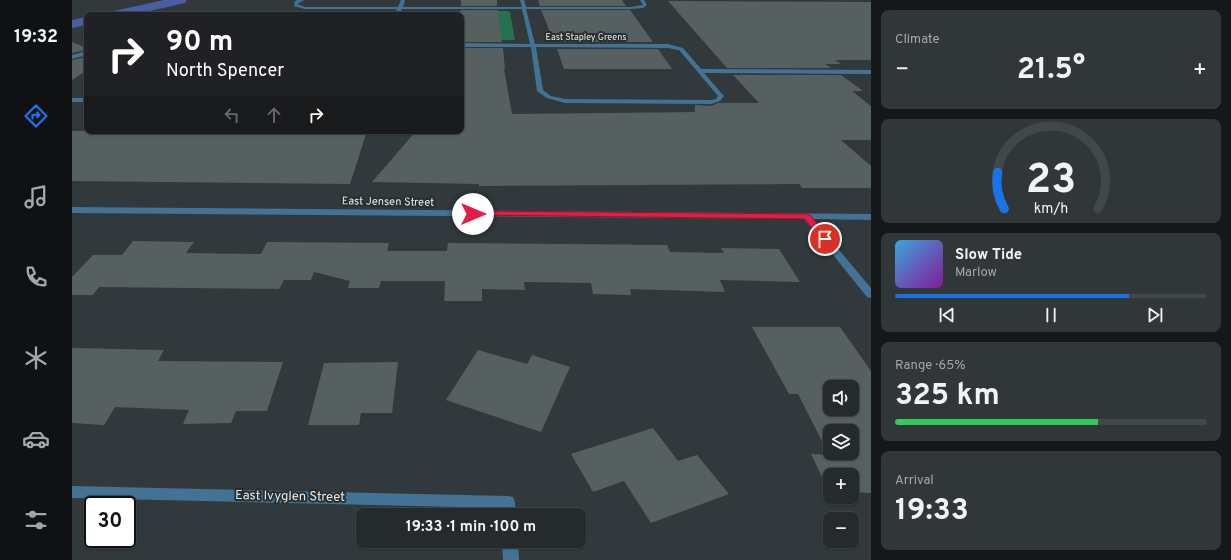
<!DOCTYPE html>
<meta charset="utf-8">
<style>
body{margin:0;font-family:Overpass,sans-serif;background:#313739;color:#f1f3f6;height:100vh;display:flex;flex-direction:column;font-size:15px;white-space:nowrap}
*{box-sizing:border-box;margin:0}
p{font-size:13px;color:#a3a7aa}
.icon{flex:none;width:22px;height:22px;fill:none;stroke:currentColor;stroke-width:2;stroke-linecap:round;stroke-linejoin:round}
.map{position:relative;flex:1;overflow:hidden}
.details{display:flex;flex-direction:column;gap:10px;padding:10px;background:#141819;width:360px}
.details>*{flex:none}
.top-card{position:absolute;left:12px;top:12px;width:380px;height:122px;border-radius:8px;box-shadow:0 1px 3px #0004,0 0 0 1px #424749;background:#202124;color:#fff;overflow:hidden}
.buttons{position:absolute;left:751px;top:380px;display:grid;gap:8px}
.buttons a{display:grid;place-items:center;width:36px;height:36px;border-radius:8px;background:#252b2d;box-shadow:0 1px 3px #0004,0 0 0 1px #424749;font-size:20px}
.speed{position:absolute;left:12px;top:496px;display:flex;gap:8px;font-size:20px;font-weight:700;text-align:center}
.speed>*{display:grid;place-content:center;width:52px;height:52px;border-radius:50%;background:#252b2d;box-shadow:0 1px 3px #0004,0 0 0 1px #424749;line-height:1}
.speed .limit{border:2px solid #111;border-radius:6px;background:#fff;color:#111}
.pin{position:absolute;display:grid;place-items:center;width:34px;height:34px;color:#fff;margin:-17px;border:2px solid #fff;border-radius:50%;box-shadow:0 1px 4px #0007}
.me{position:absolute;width:44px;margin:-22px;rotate:90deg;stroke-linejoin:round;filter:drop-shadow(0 0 3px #0008)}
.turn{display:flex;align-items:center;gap:14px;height:84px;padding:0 16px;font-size:18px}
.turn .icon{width:52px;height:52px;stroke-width:2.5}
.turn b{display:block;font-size:28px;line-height:34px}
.lanes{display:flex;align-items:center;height:38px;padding:0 16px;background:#0003;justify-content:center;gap:20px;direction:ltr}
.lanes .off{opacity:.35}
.big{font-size:30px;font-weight:700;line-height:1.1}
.details .tile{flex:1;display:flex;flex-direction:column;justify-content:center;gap:6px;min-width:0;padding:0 14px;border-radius:8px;background:#313739}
.details .dial{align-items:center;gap:0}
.dial svg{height:104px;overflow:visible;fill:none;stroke:#424749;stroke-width:7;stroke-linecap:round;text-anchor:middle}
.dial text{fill:#f1f3f6;stroke:none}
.song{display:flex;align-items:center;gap:12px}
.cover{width:48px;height:48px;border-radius:6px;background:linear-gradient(135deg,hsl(200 70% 55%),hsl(290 70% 35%))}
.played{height:4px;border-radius:2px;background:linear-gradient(90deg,#1a73e8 75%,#424749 75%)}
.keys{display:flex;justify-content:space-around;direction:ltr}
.heat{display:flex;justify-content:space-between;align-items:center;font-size:22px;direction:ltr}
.charge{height:6px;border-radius:3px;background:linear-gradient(90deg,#34c759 65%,#424749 0)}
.trip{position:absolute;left:284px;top:508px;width:230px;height:40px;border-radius:8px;background:#252b2d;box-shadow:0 1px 3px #0004,0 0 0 1px #424749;font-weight:700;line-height:40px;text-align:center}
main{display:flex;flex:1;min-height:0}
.menu{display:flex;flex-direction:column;width:72px;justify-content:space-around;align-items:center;background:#0f1112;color:#a3a7aa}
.menu .icon{width:28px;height:28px}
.menu .on{color:#1a73e8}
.menu b{font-size:18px;color:#f1f3f6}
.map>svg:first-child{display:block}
</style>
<main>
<nav class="menu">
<b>19:32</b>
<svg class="icon on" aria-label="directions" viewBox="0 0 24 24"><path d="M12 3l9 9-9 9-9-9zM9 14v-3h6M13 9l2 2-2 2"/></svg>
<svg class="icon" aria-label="music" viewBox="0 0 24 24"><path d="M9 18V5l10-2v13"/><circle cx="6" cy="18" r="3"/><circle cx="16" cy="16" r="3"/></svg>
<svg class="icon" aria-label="phone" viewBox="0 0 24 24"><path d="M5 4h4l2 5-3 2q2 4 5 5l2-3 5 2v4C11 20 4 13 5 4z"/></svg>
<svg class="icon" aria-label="climate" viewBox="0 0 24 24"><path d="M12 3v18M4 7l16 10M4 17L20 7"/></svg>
<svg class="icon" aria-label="car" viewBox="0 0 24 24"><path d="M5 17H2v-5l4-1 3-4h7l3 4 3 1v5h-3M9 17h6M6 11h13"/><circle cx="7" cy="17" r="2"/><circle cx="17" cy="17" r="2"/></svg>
<svg class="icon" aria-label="filters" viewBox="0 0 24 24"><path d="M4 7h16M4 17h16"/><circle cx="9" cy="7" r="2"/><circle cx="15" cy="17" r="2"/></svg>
</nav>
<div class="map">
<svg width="799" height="560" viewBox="0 0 799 560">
<rect width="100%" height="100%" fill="#31393c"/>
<path fill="#23714e" d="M340,11H435L438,12L443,40L389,41L394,33L428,25L426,19L411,15H336L337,12Z"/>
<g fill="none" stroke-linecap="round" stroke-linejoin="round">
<path fill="#4a5da0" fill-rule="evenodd" d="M92,0H115L113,3L60,15H35L37,12Z
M15,17V25L0,28V20Z"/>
</g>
<path fill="#56605f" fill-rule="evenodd" d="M389,0H425V6H389Z
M466,0H550L554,6H468Z
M596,1L799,2V60H763L769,64H753L759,68H655Z
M389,10H426L430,42H389Z
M469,10H558L581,42H482Z
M0,42L15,48V50L0,53Z
M389,48H431L433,69H432L440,114L623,112V105L639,106L646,103H687L661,75H769L791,91H780L799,106V140H769L799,166V188H730L727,184L407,186V184L300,182L344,131H389Z
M485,49H586L600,69H492Z
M15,57V70L0,80V60Z
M0,131H295L278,184L0,181Z
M61,241L122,242L114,253L189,254L195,242L317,243L315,251H375L376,243L595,245L598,252L652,253L649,248L707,249L728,282L648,280L653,292L558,289L559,295L521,294L519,283L452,282L453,290L410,289V301H372L373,281H309L307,288H276L278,281L242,272L239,280H212L207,289L27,287L21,295H0V277L21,255H50Z
M680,327H768L799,371V493L780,492V475H758L757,492L739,454L757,455L726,394H717ZM758,387H780V409H758ZM758,431H780V453H758Z
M0,348L92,350L86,361L211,362L195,411H164L159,423L111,424L117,410L43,407L32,425L0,423Z
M406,350L455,364L460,355L498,367L469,432L374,400Z
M326,362L320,413H289L287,425H236L252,363Z
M581,428L606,461L625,455L657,494L579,523L552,481L521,492L499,454Z"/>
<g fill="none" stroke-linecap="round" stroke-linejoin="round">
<path fill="#437295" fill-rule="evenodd" d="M226,0H232L225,4L233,7H326L329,0H333L331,7H450L448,0H452L454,7H558L571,5L568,0H572L575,5L571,8L558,9H454L463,44H596L611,48L629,69L799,70V74L632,73L652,96L648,101L639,104L493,103L475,98L465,91L459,47H389V43L458,44L450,9H330L327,15H323L325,9H233L222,6L223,1ZM464,47L596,48L607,50L646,96L644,99L639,100L493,99L479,96L471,90Z
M15,51V55L0,59V55Z
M0,98H15V102H0Z
M0,207L799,214V220L741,219L799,288V298L795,297L732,219L0,213Z
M0,486L436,496L441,497L443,502L444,515H430L429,508L0,498Z
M430,541H446L447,560H431Z"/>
</g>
<path fill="#e11d48" stroke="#92132f" d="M401,211L735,214L738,215L758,239L753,242L750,241L733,219L399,215V212Z"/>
<g text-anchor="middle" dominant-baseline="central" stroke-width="4" stroke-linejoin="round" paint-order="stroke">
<g font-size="9" fill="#e5ebec" stroke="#272f31">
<text x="514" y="37">East Stapley Greens</text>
</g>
<g font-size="11" fill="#e5ebec" stroke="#272f31">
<text transform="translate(316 202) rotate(1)">East Jensen Street</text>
</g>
<g font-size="13" fill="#e5ebec" stroke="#272f31">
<text transform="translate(218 497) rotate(1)">East Ivyglen Street</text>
</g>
</g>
</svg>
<div class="buttons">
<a><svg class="icon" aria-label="sound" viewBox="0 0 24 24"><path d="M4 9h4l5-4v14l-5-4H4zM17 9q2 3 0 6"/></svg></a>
<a><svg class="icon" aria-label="layers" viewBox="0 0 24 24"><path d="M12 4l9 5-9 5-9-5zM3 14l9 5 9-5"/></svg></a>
<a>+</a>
<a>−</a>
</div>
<div class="speed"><div class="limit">30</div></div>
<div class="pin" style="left:753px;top:239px;background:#d93025"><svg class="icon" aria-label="arrive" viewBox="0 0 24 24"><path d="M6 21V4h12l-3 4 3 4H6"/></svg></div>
<svg class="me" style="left:401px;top:214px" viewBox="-20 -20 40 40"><circle r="19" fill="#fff"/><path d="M0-13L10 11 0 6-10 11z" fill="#e11d48"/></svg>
<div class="trip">19:33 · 1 min · 100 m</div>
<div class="top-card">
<div class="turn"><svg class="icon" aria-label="right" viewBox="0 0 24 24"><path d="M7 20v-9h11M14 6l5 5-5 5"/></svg><div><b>90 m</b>North Spencer</div></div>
<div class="lanes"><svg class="icon off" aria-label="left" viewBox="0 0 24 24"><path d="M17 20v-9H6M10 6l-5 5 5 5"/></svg><svg class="icon off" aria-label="ahead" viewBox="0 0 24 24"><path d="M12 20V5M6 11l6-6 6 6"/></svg><svg class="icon" aria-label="right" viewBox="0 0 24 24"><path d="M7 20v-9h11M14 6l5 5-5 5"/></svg></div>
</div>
</div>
<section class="details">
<div class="tile"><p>Climate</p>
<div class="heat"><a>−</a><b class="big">21.5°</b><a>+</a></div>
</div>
<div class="tile dial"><svg viewBox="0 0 100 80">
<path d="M14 69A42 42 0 1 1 86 69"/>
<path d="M14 69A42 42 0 0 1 9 41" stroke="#1a73e8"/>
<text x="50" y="56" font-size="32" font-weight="700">23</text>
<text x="50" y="72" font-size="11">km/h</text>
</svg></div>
<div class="tile">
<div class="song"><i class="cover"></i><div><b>Slow Tide</b><p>Marlow</p></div></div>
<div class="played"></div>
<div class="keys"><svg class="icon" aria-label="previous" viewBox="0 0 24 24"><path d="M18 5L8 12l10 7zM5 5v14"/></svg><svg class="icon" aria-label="pause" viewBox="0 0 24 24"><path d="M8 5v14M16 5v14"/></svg><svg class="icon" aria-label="next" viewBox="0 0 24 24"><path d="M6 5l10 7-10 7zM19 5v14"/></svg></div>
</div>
<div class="tile"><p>Range · 65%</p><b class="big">325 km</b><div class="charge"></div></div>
<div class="tile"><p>Arrival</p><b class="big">19:33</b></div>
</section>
</main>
